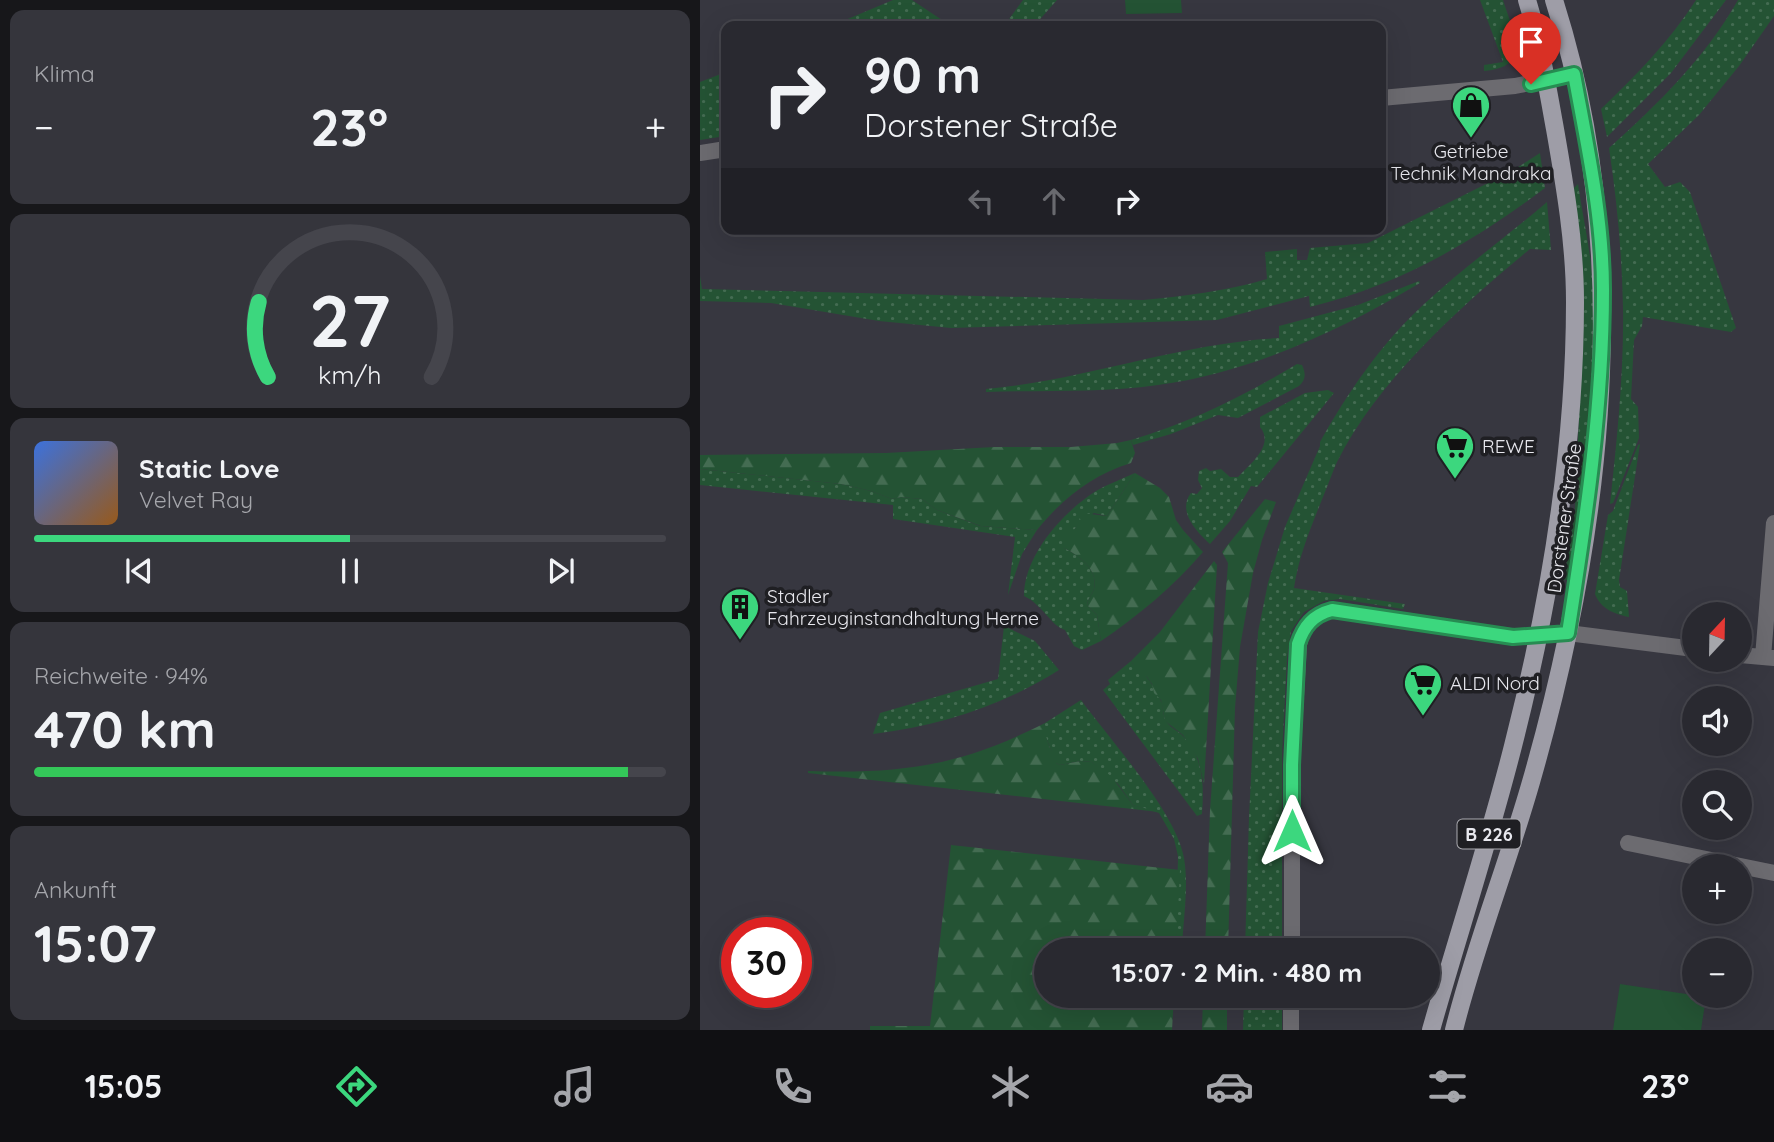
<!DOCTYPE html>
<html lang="de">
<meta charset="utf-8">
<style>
body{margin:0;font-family:Quicksand,sans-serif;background:#35353c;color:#f1f3f6;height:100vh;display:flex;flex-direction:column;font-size:26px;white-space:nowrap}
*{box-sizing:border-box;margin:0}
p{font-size:23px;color:#a5a6ab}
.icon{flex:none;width:38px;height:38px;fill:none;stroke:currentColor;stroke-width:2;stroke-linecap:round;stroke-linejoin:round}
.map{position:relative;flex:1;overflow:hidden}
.drawer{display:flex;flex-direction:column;gap:10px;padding:10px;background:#17171a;width:700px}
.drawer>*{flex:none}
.guide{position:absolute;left:21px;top:21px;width:665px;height:214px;border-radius:14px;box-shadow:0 7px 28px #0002,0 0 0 2px #45454c;background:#292930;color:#f1f3f6;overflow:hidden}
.needle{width:46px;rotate:22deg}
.buttons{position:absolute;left:982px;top:602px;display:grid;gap:14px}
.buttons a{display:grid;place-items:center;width:70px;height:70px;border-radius:50%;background:#292930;box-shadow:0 7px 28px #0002,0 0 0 2px #45454c;font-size:35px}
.speed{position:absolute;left:21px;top:917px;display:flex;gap:14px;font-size:35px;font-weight:700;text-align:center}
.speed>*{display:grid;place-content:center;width:91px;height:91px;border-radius:50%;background:#292930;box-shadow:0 7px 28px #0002,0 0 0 2px #45454c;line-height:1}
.speed .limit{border:10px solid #d22;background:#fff;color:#111}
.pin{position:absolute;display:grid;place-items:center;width:60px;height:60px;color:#fff;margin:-72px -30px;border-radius:50% 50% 50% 0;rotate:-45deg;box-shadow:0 0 7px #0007}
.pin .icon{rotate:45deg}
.me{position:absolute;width:77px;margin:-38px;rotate:0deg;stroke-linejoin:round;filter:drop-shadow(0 0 5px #0008)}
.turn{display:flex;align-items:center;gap:24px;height:147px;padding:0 28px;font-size:32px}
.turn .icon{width:91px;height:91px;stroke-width:2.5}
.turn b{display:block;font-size:49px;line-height:60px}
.lanes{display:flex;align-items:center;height:66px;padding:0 28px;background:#0003;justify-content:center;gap:35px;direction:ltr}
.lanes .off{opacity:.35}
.big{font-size:52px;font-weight:700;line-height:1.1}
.drawer .widget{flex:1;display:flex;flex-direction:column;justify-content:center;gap:10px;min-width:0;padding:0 24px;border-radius:14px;background:#35353c}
.drawer .dial{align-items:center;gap:0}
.dial svg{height:182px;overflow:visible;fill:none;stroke:#45454c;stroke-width:7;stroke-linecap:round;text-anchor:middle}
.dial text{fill:#f1f3f6;stroke:none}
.song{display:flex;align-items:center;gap:21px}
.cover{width:84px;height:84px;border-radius:10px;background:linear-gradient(135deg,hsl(220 70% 55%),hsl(30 70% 35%))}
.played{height:7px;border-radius:4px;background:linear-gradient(90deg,#3cd77e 50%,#45454c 50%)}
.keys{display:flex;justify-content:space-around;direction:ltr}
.heat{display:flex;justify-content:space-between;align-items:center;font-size:38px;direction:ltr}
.charge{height:10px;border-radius:5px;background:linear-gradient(90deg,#34c759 94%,#45454c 0)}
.trip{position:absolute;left:334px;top:938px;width:406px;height:70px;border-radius:35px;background:#292930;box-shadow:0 7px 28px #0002,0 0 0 2px #45454c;font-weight:700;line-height:70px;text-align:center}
.menu{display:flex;height:112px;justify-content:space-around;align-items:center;background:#101013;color:#a5a6ab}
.menu .icon{width:49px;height:49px}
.menu .current{color:#3cd77e}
.menu b{font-size:32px;color:#f1f3f6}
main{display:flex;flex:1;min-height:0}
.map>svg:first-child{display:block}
</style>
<main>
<section class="drawer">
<div class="widget"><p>Klima</p>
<div class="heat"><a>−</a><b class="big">23°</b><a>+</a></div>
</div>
<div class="widget dial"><svg viewBox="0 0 100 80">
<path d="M14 69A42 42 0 1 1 86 69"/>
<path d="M14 69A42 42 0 0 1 10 36" stroke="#3cd77e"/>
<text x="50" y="56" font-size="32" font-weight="700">27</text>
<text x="50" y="72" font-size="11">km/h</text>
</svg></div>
<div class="widget">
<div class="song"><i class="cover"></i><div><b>Static Love</b><p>Velvet Ray</p></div></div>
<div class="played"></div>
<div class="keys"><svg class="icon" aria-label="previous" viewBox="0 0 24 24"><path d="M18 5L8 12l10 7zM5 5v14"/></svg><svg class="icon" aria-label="pause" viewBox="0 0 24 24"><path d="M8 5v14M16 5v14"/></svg><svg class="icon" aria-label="next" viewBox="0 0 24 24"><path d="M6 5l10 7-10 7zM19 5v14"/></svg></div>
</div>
<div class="widget"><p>Reichweite · 94%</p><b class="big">470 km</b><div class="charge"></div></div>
<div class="widget"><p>Ankunft</p><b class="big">15:07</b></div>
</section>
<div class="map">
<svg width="1074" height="1030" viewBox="0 0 1074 1030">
<defs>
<pattern id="grass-dots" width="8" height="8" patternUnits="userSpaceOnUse" patternTransform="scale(1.75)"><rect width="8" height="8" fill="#245334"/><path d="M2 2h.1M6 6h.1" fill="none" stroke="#446c52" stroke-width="1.8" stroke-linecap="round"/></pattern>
<pattern id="forest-firs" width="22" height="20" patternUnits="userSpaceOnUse" patternTransform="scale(1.75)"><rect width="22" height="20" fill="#245334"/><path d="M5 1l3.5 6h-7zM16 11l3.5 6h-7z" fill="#446c52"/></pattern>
</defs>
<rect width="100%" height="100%" fill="#373740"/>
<path fill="url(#grass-dots)" d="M193,0H212L251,26H131Z
M323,0H357L334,26H304Z
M780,0H803C813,33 834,66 784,71V65L803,62Z
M996,0H1026L971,73L907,137L901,109C936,75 970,41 996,0Z
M1038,0H1074V16L1039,66L999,115L948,164L965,187L980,182L990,192L1036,328L1031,332L943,317L942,326L934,340L931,399L938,407L939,438L913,503L910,504C917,439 924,373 923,308C922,254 917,201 909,148C958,104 1005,58 1038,0Z
M26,72V136L0,140V82Z
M840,153L845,188C774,242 697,286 610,307L609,296L517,320L251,328L179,321L71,303L0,301V276L2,289L443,300C485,296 527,291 567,279L565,252L597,249V260H607L610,248L668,243L812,171Z
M878,184C883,219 892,255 893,291C897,388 883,485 869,580H864L875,509L882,346L874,188Z
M847,202L851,250L830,249C761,306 678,380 637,462C632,473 628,485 623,497C611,527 599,555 594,588L705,604L703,609L640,599L624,601L604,612L591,631L587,658L582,753V950H545L549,818L558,632L568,583L585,527L620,446V442C648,392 681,344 723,305C763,268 806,237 847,202Z
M719,281L720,283C639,331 552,372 458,385C402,393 343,390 286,392V389C386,380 479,343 579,338V326L658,305Z
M597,364L602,365C606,374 606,379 599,386L538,418L518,415L471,434L433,445L431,440C492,422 542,397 597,364Z
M628,390L634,393L557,487L551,486L530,521L510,544C496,531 477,511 491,493L497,494L502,488L498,480L499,471L506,468L510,471L521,469L530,477H538C550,464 575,445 560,427V417L605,393Z
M940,444L919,580L920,587L927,591L929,617C914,614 901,609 895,594L908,515L913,511L938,445Z
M0,469L141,484L171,491L192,499L201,497L222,499L237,510L280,526L337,530L322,554L308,595L315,537L193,519V505L0,485Z
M435,473L407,516L394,513L379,522L364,548C378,555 399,569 394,589C392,595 388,598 387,605L397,615L401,641L382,650L374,646L365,630C351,626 342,604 324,596C324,555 363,512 396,491C408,484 422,479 435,473Z
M304,626L335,641L359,670C302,706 240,726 173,734L180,713L298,679Z
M431,661C436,669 444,672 449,680C451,682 461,701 462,703C463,708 463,714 465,719C468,727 479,731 484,737C504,759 504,787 502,814L497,816L403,690L410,684L408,680Z
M381,700C410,740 476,812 484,858C489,887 483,921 482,950H476L478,856L474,839L459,813L433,805L418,784L392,762L381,761L360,765L356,763L345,735V723Z
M544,996H582V1030H543Z"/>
<path fill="url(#forest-firs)" d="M431,440L435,453L431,463C392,475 362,499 337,530L281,526L237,510L222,499L201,497L192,499L171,491L141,484L0,469V455L186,453L294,447H371L417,443Z
M435,473L460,488L469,497L476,520L483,530L503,552C474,586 438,616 401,641L397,615L387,605C388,598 392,595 394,589C399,569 378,555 364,548L362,539L369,530L375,529L382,513L407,516Z
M565,499L576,502L562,540L553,573L540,647L535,708L528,950H505L510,810L528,563L522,552Z
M514,561L517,565L504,784L498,759L483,735L465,721L461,700L454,693L452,684L447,677L438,671L431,661L460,632Z
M345,723C344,733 349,750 356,757V763L360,765L381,761L392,762L411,776L433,805L459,812L108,773V771C202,774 260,766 345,723Z
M251,845L480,870L476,950H346V996H474L472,1030H170V1026H230Z
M503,996H527V1030H502Z"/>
<path fill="#245334" d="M425,0H481L482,13L426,14Z
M920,984L1006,997L1001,1030H913Z"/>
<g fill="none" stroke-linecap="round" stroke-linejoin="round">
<path stroke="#6c6b70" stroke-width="16" d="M681,98L815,86L874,74
M0,153L26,149
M1040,655L1074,658
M1063,657L1074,523
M928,843L1074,873
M592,950V765L599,644C604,625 613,615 633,610L813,637L868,633L994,649
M591,1030V996"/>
<path stroke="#9e9da7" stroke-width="18" d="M731,1030C758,935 789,841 813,746C850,601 875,451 875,302C875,244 865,186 855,129C847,85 840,42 827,0
M754,1030C775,946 807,866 831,782C903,531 935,253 854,0"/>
</g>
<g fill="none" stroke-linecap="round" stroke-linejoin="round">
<g stroke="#278c52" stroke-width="18">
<path id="route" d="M592,831V765L598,644C604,626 613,615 632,610L813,637L868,633C886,519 903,406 903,290C903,217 887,145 874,74L831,84"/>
</g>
<use href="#route" stroke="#3cd77e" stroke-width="12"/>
</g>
<defs>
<g id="shop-pin" transform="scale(2.0125)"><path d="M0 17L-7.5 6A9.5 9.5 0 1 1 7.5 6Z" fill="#3cd77e" stroke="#1f1f23"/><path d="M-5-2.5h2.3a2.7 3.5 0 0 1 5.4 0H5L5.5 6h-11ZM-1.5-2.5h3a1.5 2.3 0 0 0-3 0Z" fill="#111"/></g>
<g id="supermarket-pin" transform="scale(2.0125)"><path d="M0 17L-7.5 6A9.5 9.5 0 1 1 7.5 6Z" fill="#3cd77e" stroke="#1f1f23"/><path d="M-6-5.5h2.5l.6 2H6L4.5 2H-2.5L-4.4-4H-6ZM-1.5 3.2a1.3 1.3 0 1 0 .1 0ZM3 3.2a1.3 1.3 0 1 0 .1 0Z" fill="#111"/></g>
<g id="building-pin" transform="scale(2.0125)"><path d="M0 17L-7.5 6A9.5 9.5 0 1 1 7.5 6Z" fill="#3cd77e" stroke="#1f1f23"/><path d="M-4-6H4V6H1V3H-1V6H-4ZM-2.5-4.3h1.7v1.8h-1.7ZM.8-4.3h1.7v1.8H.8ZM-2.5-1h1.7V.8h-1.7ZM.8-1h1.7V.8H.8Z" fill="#111"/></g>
</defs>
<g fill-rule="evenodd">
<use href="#shop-pin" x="771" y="105"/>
<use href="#supermarket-pin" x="755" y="446"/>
<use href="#building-pin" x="40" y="607"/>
<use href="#supermarket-pin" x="723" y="683"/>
</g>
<g text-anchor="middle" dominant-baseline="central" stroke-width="7" stroke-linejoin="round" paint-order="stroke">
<rect fill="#1f1f23" stroke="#acacb1" stroke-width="2" x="757.5" y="819.5" width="63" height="29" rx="5"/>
<g font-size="18" font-weight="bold" fill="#e8e8ee">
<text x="789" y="834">B 226</text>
</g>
<g font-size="19" fill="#e8e8ee" stroke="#1f1f23" text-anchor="start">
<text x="771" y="151" text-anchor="middle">Getriebe<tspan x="771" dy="22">Technik Mandraka</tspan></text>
<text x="782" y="446">REWE</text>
<text x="67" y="596">Stadler<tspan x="67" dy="22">Fahrzeuginstandhaltung Herne</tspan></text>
<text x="750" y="683">ALDI Nord</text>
</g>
<g font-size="19" fill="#e8e8ee" stroke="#1f1f23">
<text transform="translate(864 518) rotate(-82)">Dorstener Straße</text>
</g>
</g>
</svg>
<div class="buttons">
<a><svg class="needle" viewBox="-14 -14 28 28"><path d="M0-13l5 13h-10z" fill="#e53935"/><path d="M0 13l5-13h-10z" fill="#a5a6ab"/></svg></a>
<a><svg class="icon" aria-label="sound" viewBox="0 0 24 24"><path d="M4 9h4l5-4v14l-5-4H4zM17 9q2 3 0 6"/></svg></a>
<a><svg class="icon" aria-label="search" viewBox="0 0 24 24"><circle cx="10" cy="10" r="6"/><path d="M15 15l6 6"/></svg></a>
<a>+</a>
<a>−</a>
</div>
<div class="speed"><div class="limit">30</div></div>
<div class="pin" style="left:831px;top:84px;background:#d93025"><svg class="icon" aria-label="arrive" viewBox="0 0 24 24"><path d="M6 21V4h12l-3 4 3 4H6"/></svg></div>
<svg class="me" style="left:592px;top:831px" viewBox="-20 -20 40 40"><path d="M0-17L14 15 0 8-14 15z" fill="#3cd77e" stroke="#fff" stroke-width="4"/></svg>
<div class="trip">15:07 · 2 Min. · 480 m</div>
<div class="guide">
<div class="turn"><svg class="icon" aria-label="right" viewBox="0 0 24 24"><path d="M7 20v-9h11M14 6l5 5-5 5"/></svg><div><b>90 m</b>Dorstener Straße</div></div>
<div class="lanes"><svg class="icon off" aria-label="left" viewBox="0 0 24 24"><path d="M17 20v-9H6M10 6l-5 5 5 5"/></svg><svg class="icon off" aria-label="ahead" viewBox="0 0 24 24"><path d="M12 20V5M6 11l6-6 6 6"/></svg><svg class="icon" aria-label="right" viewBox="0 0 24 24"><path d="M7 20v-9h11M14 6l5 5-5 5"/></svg></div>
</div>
</div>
</main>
<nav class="menu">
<b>15:05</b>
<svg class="icon current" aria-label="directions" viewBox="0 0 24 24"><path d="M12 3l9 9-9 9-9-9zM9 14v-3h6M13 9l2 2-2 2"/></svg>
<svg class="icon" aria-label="music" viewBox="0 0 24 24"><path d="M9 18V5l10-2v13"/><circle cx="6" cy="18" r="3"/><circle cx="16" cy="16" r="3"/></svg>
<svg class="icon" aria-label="phone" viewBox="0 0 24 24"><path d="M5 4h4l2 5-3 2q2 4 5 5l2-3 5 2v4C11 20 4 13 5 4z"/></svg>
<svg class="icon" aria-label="climate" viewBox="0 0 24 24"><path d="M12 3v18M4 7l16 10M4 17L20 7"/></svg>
<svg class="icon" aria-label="car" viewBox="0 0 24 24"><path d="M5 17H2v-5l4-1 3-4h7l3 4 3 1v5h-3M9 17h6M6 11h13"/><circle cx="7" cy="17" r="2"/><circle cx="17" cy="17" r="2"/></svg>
<svg class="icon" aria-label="filters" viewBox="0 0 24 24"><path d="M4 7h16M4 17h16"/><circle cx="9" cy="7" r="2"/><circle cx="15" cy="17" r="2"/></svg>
<b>23°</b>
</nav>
